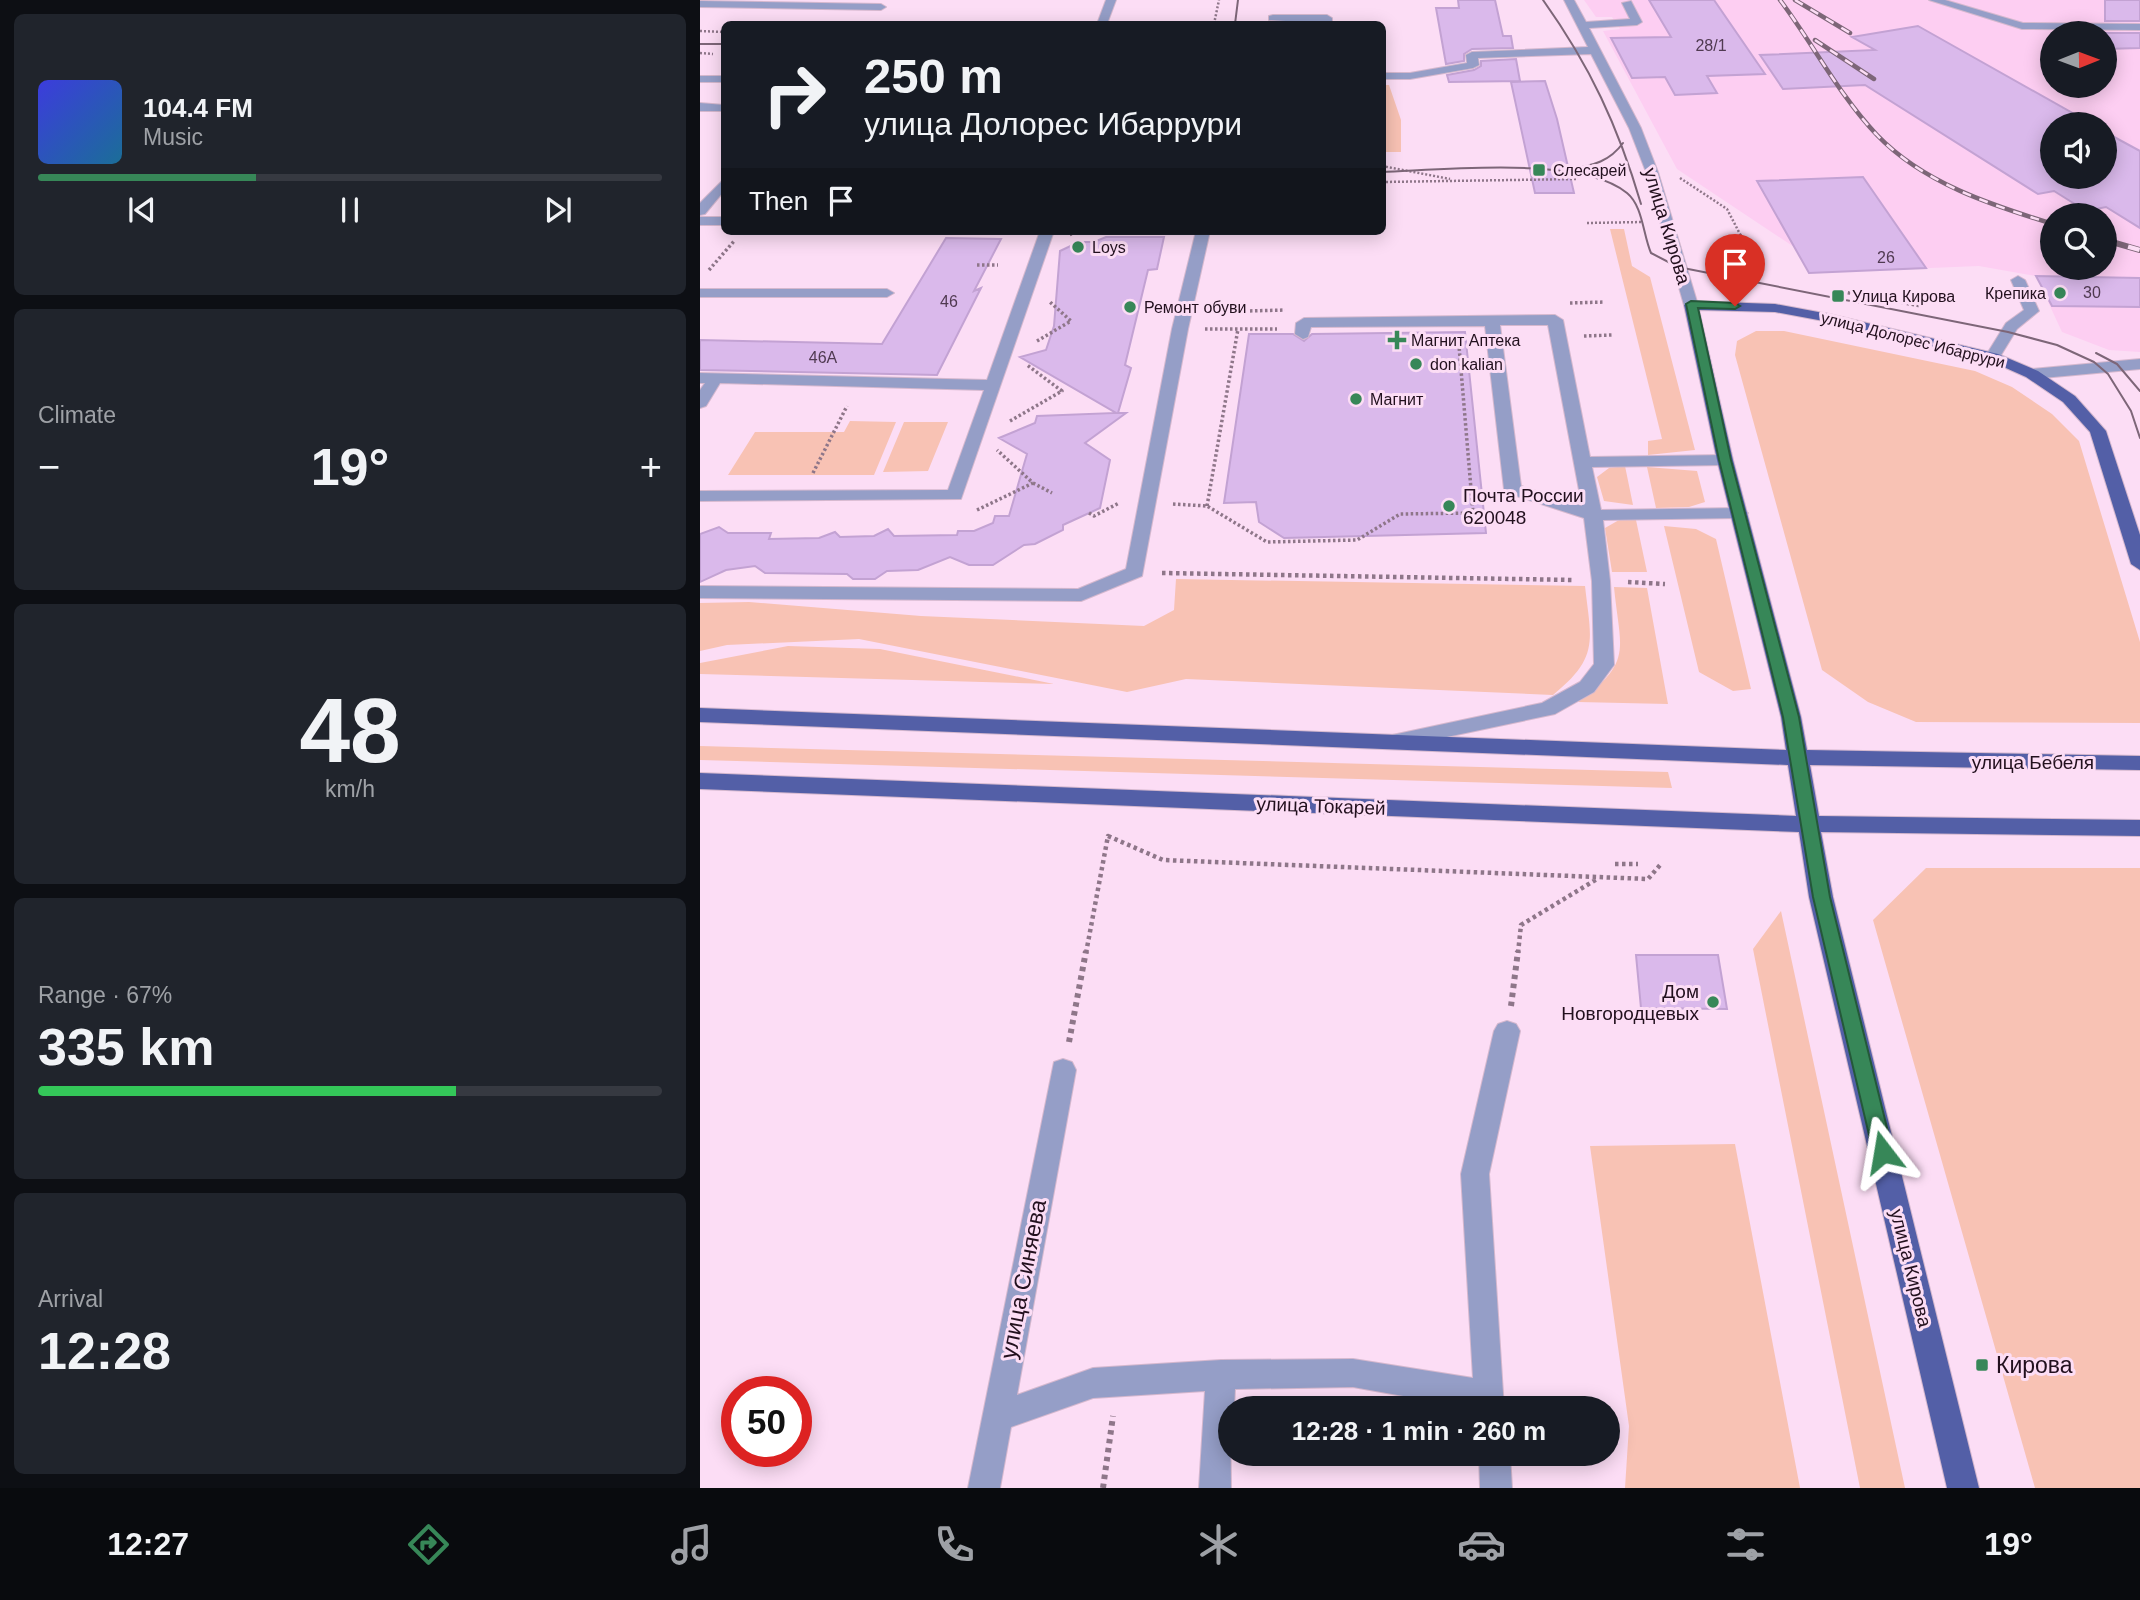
<!DOCTYPE html>
<meta charset="utf-8">
<style>
body{margin:0;font-family:Helvetica,sans-serif;background:#20242c;color:#f1f3f6;height:100vh;display:flex;flex-direction:column;font-size:26px;white-space:nowrap}
*{box-sizing:border-box;margin:0}
p{font-size:23px;color:#9ea1a6}
.icon{flex:none;width:38px;height:38px;fill:none;stroke:currentColor;stroke-width:2;stroke-linecap:round;stroke-linejoin:round}
.map{position:relative;flex:1;overflow:hidden}
.side{display:flex;flex-direction:column;gap:14px;padding:14px;background:#0d0f14;width:700px}
.side>*{flex:none}
.banner{position:absolute;left:21px;top:21px;width:665px;height:214px;border-radius:10px;box-shadow:0 4px 18px #0003;background:#171b24;color:#f1f3f6;overflow:hidden}
.needle{width:46px;rotate:89deg}
.controls{position:absolute;left:1340px;top:21px;display:grid;gap:14px}
.controls a{display:grid;place-items:center;width:77px;height:77px;border-radius:50%;background:#171b24;box-shadow:0 4px 18px #0003;font-size:35px}
.speed{position:absolute;left:21px;top:1376px;display:flex;gap:14px;font-size:35px;font-weight:700;text-align:center}
.speed>*{display:grid;place-content:center;width:91px;height:91px;border-radius:50%;background:#171b24;box-shadow:0 4px 18px #0003;line-height:1}
.speed .limit{border:10px solid #d22;background:#fff;color:#111}
.pin{position:absolute;display:grid;place-items:center;width:60px;height:60px;color:#fff;margin:-72px -30px;border-radius:50% 50% 50% 0;rotate:-45deg;box-shadow:0 0 7px #0007}
.pin .icon{rotate:45deg}
.me{position:absolute;width:77px;margin:-38px;rotate:346deg;stroke-linejoin:round;filter:drop-shadow(0 0 5px #0008)}
.turn{display:flex;align-items:center;gap:24px;height:147px;padding:0 28px;font-size:32px}
.turn .icon{width:91px;height:91px;stroke-width:2.5}
.turn b{display:block;font-size:49px;line-height:60px}
.then{display:flex;align-items:center;height:66px;padding:0 28px;background:#0003;gap:14px;font-size:26px}
.big{font-size:52px;font-weight:700;line-height:1.1}
.side .card{flex:1;display:flex;flex-direction:column;justify-content:center;gap:10px;min-width:0;padding:0 24px;border-radius:10px;background:#20242c}
.side .dial{align-items:center;gap:0}
.dial b{font-size:91px;line-height:1}
.song{display:flex;align-items:center;gap:21px}
.cover{width:84px;height:84px;border-radius:10px;background:linear-gradient(135deg,hsl(240 70% 55%),hsl(200 70% 35%))}
.played{height:7px;border-radius:4px;background:linear-gradient(90deg,#378758 35%,#363941 35%)}
.keys{display:flex;justify-content:space-around;direction:ltr}
.heat{display:flex;justify-content:space-between;align-items:center;font-size:38px;direction:ltr}
.charge{height:10px;border-radius:5px;background:linear-gradient(90deg,#34c759 67%,#363941 0)}
.trip{position:absolute;left:518px;top:1396px;width:402px;height:70px;border-radius:35px;background:#171b24;box-shadow:0 4px 18px #0003;font-weight:700;line-height:70px;text-align:center}
.tabs{display:flex;height:112px;justify-content:space-around;align-items:center;background:#090b0e;color:#9ea1a6}
.tabs .icon{width:49px;height:49px}
.tabs .on{color:#378758}
.tabs b{font-size:32px;color:#f1f3f6}
main{display:flex;flex:1;min-height:0}
.map>svg:first-child{display:block}
</style>
<main>
<section class="side">
<div class="card">
<div class="song"><i class="cover"></i><div><b>104.4 FM</b><p>Music</p></div></div>
<div class="played"></div>
<div class="keys"><svg class="icon" aria-label="previous" viewBox="0 0 24 24"><path d="M18 5L8 12l10 7zM5 5v14"/></svg><svg class="icon" aria-label="pause" viewBox="0 0 24 24"><path d="M8 5v14M16 5v14"/></svg><svg class="icon" aria-label="next" viewBox="0 0 24 24"><path d="M6 5l10 7-10 7zM19 5v14"/></svg></div>
</div>
<div class="card"><p>Climate</p>
<div class="heat"><a>−</a><b class="big">19°</b><a>+</a></div>
</div>
<div class="card dial"><b>48</b><p>km/h</p></div>
<div class="card"><p>Range · 67%</p><b class="big">335 km</b><div class="charge"></div></div>
<div class="card"><p>Arrival</p><b class="big">12:28</b></div>
</section>
<div class="map">
<svg width="1440" height="1488" viewBox="0 0 1440 1488">
<rect width="100%" height="100%" fill="#fcddf5"/>
<path fill="#fdcef2" fill-rule="evenodd" d="M884,0H1440V352L1409,350L1362,332L1336,276L1279,266L1109,273L1094,247L977,169L903,31L920,29L912,17H896ZM1353,33H1405V86H1353ZM1353,124H1405V177H1353ZM1353,215H1405V268H1353Z"/>
<path fill="#f8c2b4" d="M683,85H689L701,120V152H683Z
M910,229H924L932,266L950,277L995,450L948,455V441L962,439Z
M1056,331H1084L1275,371L1312,387L1352,414L1379,441L1440,642V723L1216,722L1168,702L1122,670L1035,355L1037,341Z
M150,421L196,422L174,475H28L55,432H144Z
M204,422H248L228,471L183,472Z
M925,466L933,505L904,501L897,477L909,468Z
M947,467L997,471L1005,502L989,507L956,508Z
M919,520H936L947,572H912L905,528Z
M964,526L996,529L1016,539L1051,689L1033,691L999,672Z
M476,579L885,586C891,640 900,657 853,695L486,679L427,692L159,639L27,645L0,651V603L49,602L221,616L444,626L474,610Z
M914,587L947,588L968,704L878,702C934,661 920,650 914,587Z
M88,646L180,649L354,684L0,674V663Z
M0,746L968,772L972,788L0,760Z
M1226,868H1440V1488H1335L1173,920Z
M1081,911L1205,1488H1160L1053,949Z
M1035,1144L1100,1488H925L929,1426L890,1146Z"/>
<path fill="#dab9eb" stroke="#c3a2d3" stroke-width="2" d="M758,0H795L803,36H811L813,48L772,49L764,54V61L746,64L736,8H759Z
M949,0H1014L1065,74L1007,76L1017,93L975,95L965,77L932,78L911,38L971,37Z
M1405,0H1440V21H1405Z
M1218,26L1392,124H1353V177H1405V132L1440,151V228L1406,207L1386,211L1354,191L1338,194L1165,85L1083,89L1060,55L1175,50L1152,37Z
M1405,33H1440V48L1405,49Z
M816,59L820,81L749,82L747,75L774,70L781,66V61Z
M845,81L857,119L874,193H835L811,82Z
M1163,177L1226,268L1109,273L1057,181Z
M406,237H464L457,269L448,270L425,365L431,368L418,413H426L385,443L410,460L400,508L363,525V530L335,544L324,545L293,565H269L250,557L218,570L187,571L175,579H153L147,574L65,573L55,566L26,570L0,582V534L19,527L28,533H71L69,539L119,538L135,532L140,537L174,536L188,529L194,536L257,535L258,531H274L293,523L295,516H309L327,454L299,438L335,423L337,416L416,413L320,357L346,350L354,326L360,251L379,242H394Z
M246,238L301,239L274,291L281,288L237,375L0,370V340L182,344Z
M1336,276L1440,278V307L1352,306Z
M765,332L786,533L584,538L559,522L556,502L524,503L549,334H593L604,341L612,334Z
M936,955H1018L1027,1009L941,1008Z"/>
<g fill="none" stroke-linecap="round" stroke-linejoin="round">
<g stroke="#d5b8ce" stroke-width="2">
<path id="minor" d="M406,0H416L407,24H397Z
M864,0H874L886,22L930,19L922,3L931,1L942,22L937,25L889,28L941,128L958,172L998,305L996,308H986L984,305L946,172L929,128L891,54L778,58L779,65L773,68L710,79H682V73H710L767,63L766,55L772,52L888,47Z
M1229,0H1245L1323,23L1440,24V30L1322,29Z
M0,1L181,4L186,7L181,10L0,7Z
M573,15H627L632,18V24L569,20V16Z
M0,76H24V82H0Z
M0,103L24,105V111H0Z
M24,179V191L5,214L0,215V203Z
M0,217H24V225H0Z
M340,231H354L261,499L0,501V491L248,490L284,390L20,383L6,406L0,408V390L5,383H0V373L287,380Z
M496,231H510L488,329L442,576L381,601L0,598V586L378,589L426,569L472,329Z
M1318,276L1325,280L1339,311L1317,329L1298,360H1288L1285,357L1306,323L1324,310L1311,280Z
M0,289H187L194,293L187,297H0Z
M855,315L863,320L890,457L1025,455L1033,460L1025,465L892,467L901,510L1039,508L1048,513L1039,518L903,520L910,581L914,665L894,692L855,714L690,749L683,747L680,742L683,737L842,703L880,682L894,664L892,581L884,518L807,493L804,489L785,326L611,327L608,337L603,339L595,334L596,323L604,318ZM800,325H848L882,506L821,486Z
M1440,359V369L1332,379L1324,374L1332,369Z
M807,1021L816,1024L820,1031L789,1174L804,1409H776L653,1387L535,1389L534,1409H530L531,1488H499L505,1391L393,1398L311,1427L300,1488H268L354,1062L363,1059L372,1062L376,1070L317,1395L393,1368L521,1360L653,1359L773,1378L761,1174L794,1031L798,1024Z
M779,1454H810L812,1488H780Z"/>
</g>
<g stroke="#d5b8ce" stroke-width="2">
<path id="major" d="M991,301L1075,304L1129,314L1298,354L1338,371L1375,396L1406,431L1440,535V570L1431,564L1390,432L1363,402L1326,377L1288,360L1129,322L1075,312L999,310L1033,460L1101,717L1107,750L1440,756V770L1110,765L1119,816L1440,820V836L1121,832L1133,897L1279,1488H1247L1109,897L1099,832L0,789V773L1096,816L1088,765L0,722V708L1086,750L1081,717L1017,460L984,305Z"/>
</g>
<path stroke="#8e7689" stroke-width="2.5" stroke-dasharray="2 2" stroke-linecap="butt" d="M514,24L519,0
M0,31L24,32
M0,53L13,54
M682,166L750,179
M980,178L1027,209L1041,236
M682,182L878,179
M887,223L942,222
M370,235L383,231"/>
<path stroke="#8e7689" stroke-width="3.5" stroke-dasharray="2.5 2.5" stroke-linecap="butt" d="M1040,235L1060,273
M277,265H298
M9,270L35,240
M1133,290L1221,306
M870,303L905,302
M510,312L585,310
M505,329H577
M884,336L912,335
M337,341L371,321L350,302
M310,421L362,391L327,365
M113,473L147,406
M333,483L352,493
M473,504L507,506L567,542L657,540L700,514L773,513L759,346
M507,506L538,329
M277,510L333,483L297,450
M389,513L394,516L419,503"/>
<path stroke="#8e7689" stroke-width="4.5" stroke-dasharray="3.5 3.5" stroke-linecap="butt" d="M462,573L874,580
M928,582L965,584
M915,864H938
M386,953L408,836L463,860L948,879L961,864
M818,953L821,925L897,879"/>
<path stroke="#8e7689" stroke-width="6" stroke-dasharray="4.5 4.5" stroke-linecap="butt" d="M811,1006L818,951
M369,1042L386,951
M403,1488L413,1416"/>
<use href="#minor" fill="#959ec7" fill-rule="evenodd"/>
<use href="#major" fill="#535fa7" fill-rule="evenodd"/>
<path stroke="#7d6678" stroke-width="2" d="M843,0C890,66 918,126 941,204
M535,24L538,0
M0,44H24
M872,168C893,166 910,161 923,143
M682,172C740,170 882,155 927,193C943,206 943,235 951,253L978,267L1308,332L1357,345L1394,362L1408,374L1431,411L1440,438
M1396,353L1417,364L1440,391"/>
<g stroke="#7d6678" stroke-width="4.5">
<path id="rail-far1" d="M1080,0C1113,44 1139,95 1177,135C1223,183 1291,205 1353,224
M1095,0L1150,33
M1115,40L1174,79"/>
</g>
<g stroke="#7d6678" stroke-width="6">
<path id="rail" d="M1405,240L1440,250"/>
</g>
<use href="#rail-far1" stroke="#fcddf5" stroke-width="2.5" stroke-dasharray="9" stroke-linecap="butt"/>
<use href="#rail" stroke="#fcddf5" stroke-width="4.5" stroke-dasharray="12" stroke-linecap="butt"/>
</g>
<path fill="#378758" stroke="#245839" stroke-width="2" d="M991,301L1035,303L1040,306L1035,309L998,308L1031,460L1099,717L1130,897L1193,1152L1190,1158L1183,1160L1176,1158L1173,1152L1113,897L1083,717L1019,460L986,304Z"/>
<g fill="#378758" stroke="#fcddf5" stroke-width="2.5">
<rect x="832" y="163" width="14" height="14" rx="3.5"/>
<circle cx="378" cy="247" r="7"/>
<circle cx="1360" cy="293" r="7"/>
<rect x="1131" y="289" width="14" height="14" rx="3.5"/>
<circle cx="430" cy="307" r="7"/>
<path d="M693.5 329.5h7v7h7v7h-7v7h-7v-7h-7v-7h7z"/>
<circle cx="716" cy="364" r="7"/>
<circle cx="656" cy="399" r="7"/>
<circle cx="749" cy="506" r="7"/>
<circle cx="1013" cy="1002" r="7"/>
<rect x="1275" y="1358" width="14" height="14" rx="3.5"/>
</g>
<g text-anchor="middle" dominant-baseline="central" stroke-width="6" stroke-linejoin="round" paint-order="stroke">
<g font-size="16" fill="#503a51">
<text x="1011" y="45">28/1</text>
<text x="1186" y="257">26</text>
<text x="1392" y="292">30</text>
<text x="249" y="301">46</text>
<text x="123" y="357">46А</text>
</g>
<g font-size="16" fill="#22101e" stroke="#fcddf5" text-anchor="start">
<text x="853" y="170">Слесарей</text>
<text x="392" y="247">Loys</text>
<text x="1346" y="293" text-anchor="end">Крепика</text>
<text x="1152" y="296">Улица Кирова</text>
<text x="444" y="307">Ремонт обуви</text>
<text x="711" y="340">Магнит Аптека</text>
<text x="730" y="364">don kalian</text>
<text x="670" y="399">Магнит</text>
</g>
<g font-size="16" fill="#22101e" stroke="#fcddf5">
<text transform="translate(1213 340) rotate(14)">улица Долорес Ибаррури</text>
</g>
<g font-size="19" fill="#22101e" stroke="#fcddf5">
<text transform="translate(967 226) rotate(73)">улица Кирова</text>
<text x="1333" y="762">улица Бебеля</text>
<text transform="translate(621 806) rotate(2)">улица Токарей</text>
<text transform="translate(1211 1268) rotate(76)">улица Кирова</text>
</g>
<g font-size="19" fill="#22101e" stroke="#fcddf5" text-anchor="start">
<text x="763" y="495">Почта России<tspan x="763" dy="22">620048</tspan></text>
<text x="999" y="991" text-anchor="end">Дом<tspan x="999" dy="22">Новгородцевых</tspan></text>
</g>
<g font-size="23" fill="#22101e" stroke="#fcddf5">
<text transform="translate(323 1279) rotate(-79)">улица Синяева</text>
</g>
<g font-size="23" fill="#22101e" stroke="#fcddf5" text-anchor="start">
<text x="1296" y="1365">Кирова</text>
</g>
</g>
</svg>
<div class="controls">
<a><svg class="needle" viewBox="-14 -14 28 28"><path d="M0-13l5 13h-10z" fill="#e53935"/><path d="M0 13l5-13h-10z" fill="#9ea1a6"/></svg></a>
<a><svg class="icon" aria-label="sound" viewBox="0 0 24 24"><path d="M4 9h4l5-4v14l-5-4H4zM17 9q2 3 0 6"/></svg></a>
<a><svg class="icon" aria-label="search" viewBox="0 0 24 24"><circle cx="10" cy="10" r="6"/><path d="M15 15l6 6"/></svg></a>
</div>
<div class="speed"><div class="limit">50</div></div>
<div class="pin" style="left:1035px;top:306px;background:#d93025"><svg class="icon" aria-label="arrive" viewBox="0 0 24 24"><path d="M6 21V4h12l-3 4 3 4H6"/></svg></div>
<svg class="me" style="left:1183px;top:1152px" viewBox="-20 -20 40 40"><path d="M0-17L14 15 0 8-14 15z" fill="#378758" stroke="#fff" stroke-width="4"/></svg>
<div class="trip">12:28 · 1 min · 260 m</div>
<div class="banner">
<div class="turn"><svg class="icon" aria-label="right" viewBox="0 0 24 24"><path d="M7 20v-9h11M14 6l5 5-5 5"/></svg><div><b>250 m</b>улица Долорес Ибаррури</div></div>
<div class="then">Then<svg class="icon" aria-label="arrive" viewBox="0 0 24 24"><path d="M6 21V4h12l-3 4 3 4H6"/></svg></div>
</div>
</div>
</main>
<nav class="tabs">
<b>12:27</b>
<svg class="icon on" aria-label="directions" viewBox="0 0 24 24"><path d="M12 3l9 9-9 9-9-9zM9 14v-3h6M13 9l2 2-2 2"/></svg>
<svg class="icon" aria-label="music" viewBox="0 0 24 24"><path d="M9 18V5l10-2v13"/><circle cx="6" cy="18" r="3"/><circle cx="16" cy="16" r="3"/></svg>
<svg class="icon" aria-label="phone" viewBox="0 0 24 24"><path d="M5 4h4l2 5-3 2q2 4 5 5l2-3 5 2v4C11 20 4 13 5 4z"/></svg>
<svg class="icon" aria-label="climate" viewBox="0 0 24 24"><path d="M12 3v18M4 7l16 10M4 17L20 7"/></svg>
<svg class="icon" aria-label="car" viewBox="0 0 24 24"><path d="M5 17H2v-5l4-1 3-4h7l3 4 3 1v5h-3M9 17h6M6 11h13"/><circle cx="7" cy="17" r="2"/><circle cx="17" cy="17" r="2"/></svg>
<svg class="icon" aria-label="filters" viewBox="0 0 24 24"><path d="M4 7h16M4 17h16"/><circle cx="9" cy="7" r="2"/><circle cx="15" cy="17" r="2"/></svg>
<b>19°</b>
</nav>
